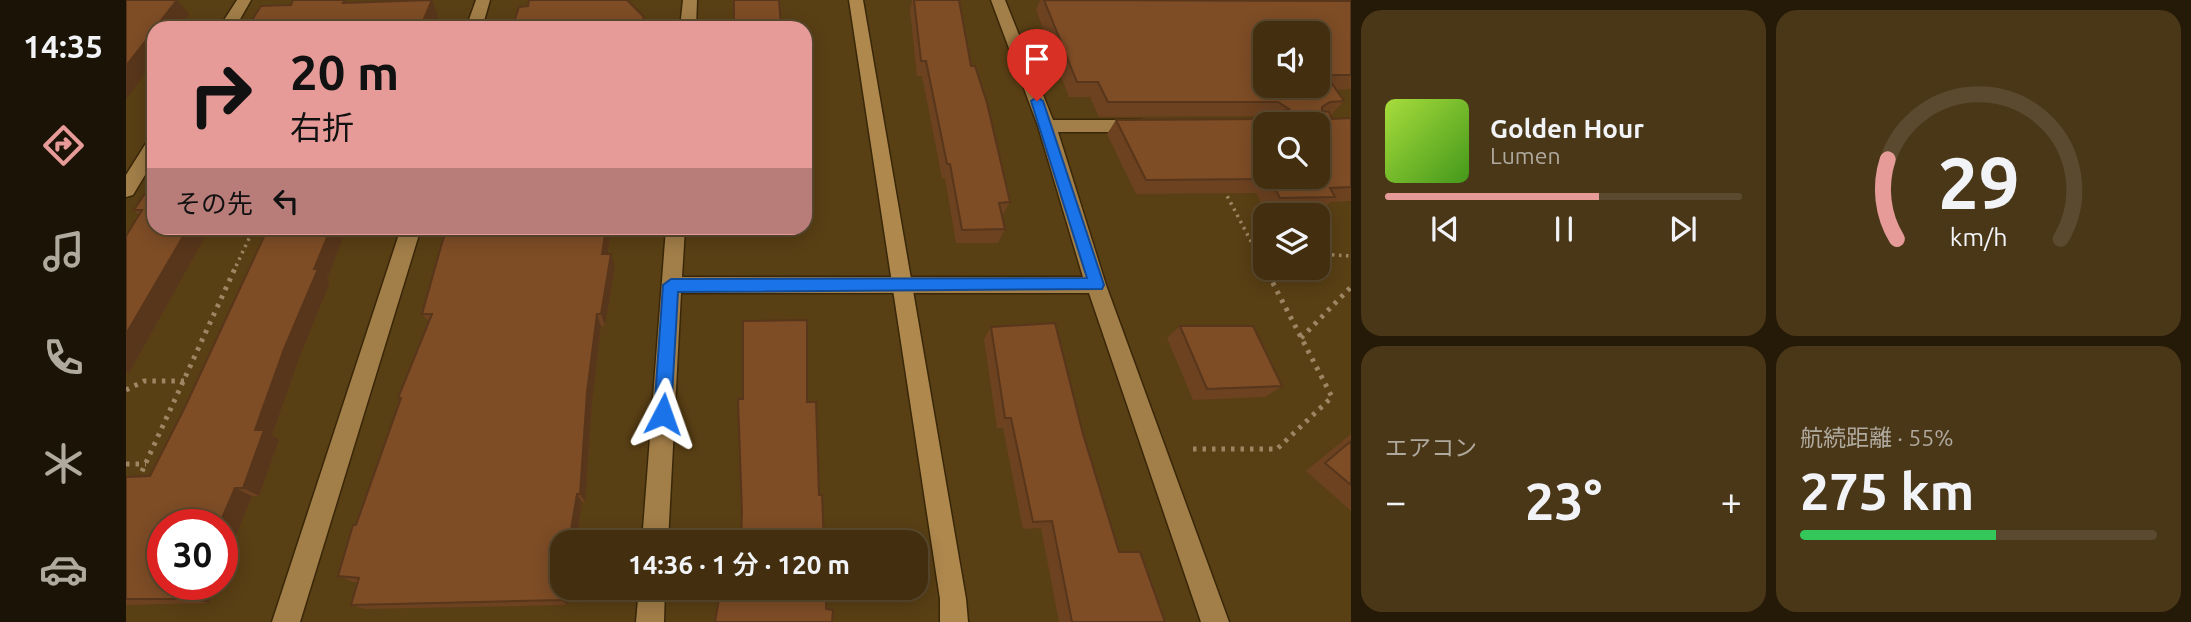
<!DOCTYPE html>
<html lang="ja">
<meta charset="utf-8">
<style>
body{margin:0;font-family:Ubuntu,"Noto Sans JP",sans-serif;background:#4a3718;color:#f1f3f6;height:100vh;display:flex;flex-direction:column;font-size:26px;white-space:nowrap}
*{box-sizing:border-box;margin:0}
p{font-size:23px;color:#afa99e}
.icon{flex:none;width:38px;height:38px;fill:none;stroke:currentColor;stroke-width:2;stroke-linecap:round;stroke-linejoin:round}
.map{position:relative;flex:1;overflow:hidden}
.side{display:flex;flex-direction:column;gap:10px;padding:10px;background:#251a08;width:840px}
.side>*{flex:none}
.banner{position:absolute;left:21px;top:21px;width:665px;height:214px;border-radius:21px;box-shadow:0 4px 18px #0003,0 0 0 2px #5b4a2f;background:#e69b98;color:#111;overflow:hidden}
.controls{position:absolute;left:1127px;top:21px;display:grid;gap:14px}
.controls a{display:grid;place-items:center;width:77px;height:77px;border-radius:14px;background:#432f0f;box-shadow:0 4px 18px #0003,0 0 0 2px #5b4a2f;font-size:35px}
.speed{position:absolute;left:21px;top:509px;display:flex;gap:14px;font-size:35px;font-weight:700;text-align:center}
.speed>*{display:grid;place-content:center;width:91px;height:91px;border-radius:50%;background:#432f0f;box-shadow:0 4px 18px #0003,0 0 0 2px #5b4a2f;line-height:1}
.speed .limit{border:10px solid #d22;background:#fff;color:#111}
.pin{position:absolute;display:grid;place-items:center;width:60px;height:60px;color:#fff;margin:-72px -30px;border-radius:50% 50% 50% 0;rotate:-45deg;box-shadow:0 0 7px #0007}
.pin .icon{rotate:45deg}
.me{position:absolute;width:77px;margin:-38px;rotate:4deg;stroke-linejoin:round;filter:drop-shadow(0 0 5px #0008)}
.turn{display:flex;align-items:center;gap:24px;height:147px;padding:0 28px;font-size:32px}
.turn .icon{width:91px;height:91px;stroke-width:2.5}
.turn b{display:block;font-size:49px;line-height:60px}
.then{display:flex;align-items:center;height:66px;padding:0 28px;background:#0003;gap:14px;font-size:26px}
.big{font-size:52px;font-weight:600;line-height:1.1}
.side .tile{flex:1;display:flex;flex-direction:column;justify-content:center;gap:10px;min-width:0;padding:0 24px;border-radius:21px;background:#4a3718}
.side .dial{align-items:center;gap:0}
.dial svg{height:182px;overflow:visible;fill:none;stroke:#5b4a2f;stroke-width:7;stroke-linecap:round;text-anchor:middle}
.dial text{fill:#f1f3f6;stroke:none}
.song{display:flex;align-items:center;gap:21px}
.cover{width:84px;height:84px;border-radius:10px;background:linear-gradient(135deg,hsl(80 70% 55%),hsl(100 70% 35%))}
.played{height:7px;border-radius:4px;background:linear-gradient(90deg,#e69b98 60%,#5b4a2f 60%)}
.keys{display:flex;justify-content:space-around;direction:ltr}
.heat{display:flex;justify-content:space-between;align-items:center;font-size:38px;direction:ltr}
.charge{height:10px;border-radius:5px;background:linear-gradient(90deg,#34c759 55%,#5b4a2f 0)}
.side .tiles{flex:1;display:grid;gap:10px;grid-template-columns:repeat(2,1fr)}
.trip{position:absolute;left:424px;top:530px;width:378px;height:70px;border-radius:21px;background:#432f0f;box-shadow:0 4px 18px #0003,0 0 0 2px #5b4a2f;font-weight:600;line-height:70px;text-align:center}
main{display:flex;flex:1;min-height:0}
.menu{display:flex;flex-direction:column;width:126px;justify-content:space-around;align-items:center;background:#1b1306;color:#afa99e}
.menu .icon{width:49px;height:49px}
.menu .current{color:#e69b98}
.menu b{font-size:32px;color:#f1f3f6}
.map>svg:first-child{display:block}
</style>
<main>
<nav class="menu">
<b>14:35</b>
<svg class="icon current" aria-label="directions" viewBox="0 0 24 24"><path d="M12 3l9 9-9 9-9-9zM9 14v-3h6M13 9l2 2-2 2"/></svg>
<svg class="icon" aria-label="music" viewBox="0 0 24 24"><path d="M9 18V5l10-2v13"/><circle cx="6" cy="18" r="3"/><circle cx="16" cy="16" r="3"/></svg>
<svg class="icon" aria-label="phone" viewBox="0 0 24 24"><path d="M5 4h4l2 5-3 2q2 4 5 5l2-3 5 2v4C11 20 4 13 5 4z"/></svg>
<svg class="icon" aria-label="climate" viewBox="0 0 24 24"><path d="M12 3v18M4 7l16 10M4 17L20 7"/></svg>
<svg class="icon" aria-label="car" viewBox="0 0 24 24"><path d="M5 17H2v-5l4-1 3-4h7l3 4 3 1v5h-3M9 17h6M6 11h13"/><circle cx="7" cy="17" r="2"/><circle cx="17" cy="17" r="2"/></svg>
</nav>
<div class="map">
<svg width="1225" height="622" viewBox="0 0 1225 622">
<rect width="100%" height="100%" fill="#593f14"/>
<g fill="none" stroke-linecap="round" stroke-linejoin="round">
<g stroke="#392709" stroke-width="3">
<path id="street" d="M111,0H125L109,28H93Z
M350,0H364L356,28H340Z
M557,0H571L570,28H554Z
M865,0H879L927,120H1015L1024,126L1015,132H932L980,285L1103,622H1075L963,293H555L542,542H516L540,228H559L556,277H957L912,126Z
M28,139V160L7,195L0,197V175L22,140Z
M275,228H295L174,622H146Z
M513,588H539L538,622H510Z"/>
</g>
<g stroke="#392709" stroke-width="3">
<path id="secondary" d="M723,0H737L840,599L842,622H814V599Z"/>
</g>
<path stroke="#9c8663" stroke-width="3.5" stroke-dasharray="2.5 4.5" stroke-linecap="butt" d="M1098,190L1138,266
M1192,254L1225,256
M110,266L128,228"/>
<path stroke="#9c8663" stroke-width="5" stroke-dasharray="3.5 6" stroke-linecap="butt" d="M1175,338L1225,287
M0,390L18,381H58
M1067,449H1151L1206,397L1137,264
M0,464H20
M12,480L111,264"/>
<use href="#street" fill="#a27e48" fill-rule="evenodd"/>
<use href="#secondary" fill="#ae884d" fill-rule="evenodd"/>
</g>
<path fill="#6c4221" d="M786,0H833L845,66L884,202L876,216L879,229L872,243H830L819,178H816L796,76H791L784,10Z
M914,0L1225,1V89L1210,90L1218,101L1205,115L1206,119L1225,118V201L1205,202L1194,211L1140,212L1130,193L1010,194L981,134L990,120L1143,119L1139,116L973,117L964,97H943L910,10Z
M28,180V228H84L3,373H0V237L13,215L8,210Z
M142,228H221L201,279L204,282L172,361L146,435L153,440L133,496H126L96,570V525L37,584H91L83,603L0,605V477L24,476L59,407Z
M321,228H485L482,254L489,267L479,326H475L466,402L459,502H456L450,542H436L441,605L239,609L225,605L231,582H227L212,576L274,400L272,398L303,322L296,314Z
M583,228H659L658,235H584Z
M1054,326L1156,386L1139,397L1067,400L1041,338Z
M865,327L957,434L993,552L1039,622H933L915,528L897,529L877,428H871L858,339Z
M1225,434V511L1180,471Z"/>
<path fill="#58361b" d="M51,0L63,14L53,28H29Z
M306,0L312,16L307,28H294Z
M518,17L519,28H513Z
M28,30V62L0,99V66Z
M62,228H84L3,373L0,372V334Z
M205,228H221L201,279L204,282L172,361L146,435L153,440L133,496L117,488L129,430L188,269Z
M480,228H485L480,267L476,254Z
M485,254L489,267L479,326L475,314Z
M471,314L475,326L466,402L459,502L454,494L461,392Z
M109,488L126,496L96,570V525H93Z
M451,494L456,502L450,542H443Z
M69,584H91L83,603L63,599Z
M436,588H444L441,605L435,600Z"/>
<path fill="#7e4d26" stroke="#58361b" stroke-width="2" fill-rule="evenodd" d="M0,0H51L29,28H28V30L0,66Z
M167,0H219L217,3L306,0L294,28H121L135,6L165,5Z
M403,0H501L518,17L513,28H386L393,7L402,6Z
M608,0H653L655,28H608Z
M788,0H833L845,66H849L861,103L884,202L873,203L879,229L836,230L824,164H821L800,61H795Z
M918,0L1225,1V75H1200L1218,101L1204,102L1196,107V111L1203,112L1206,119L1225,118V187L1204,188L1209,197L1154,198L1144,179L1020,180L990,120L1152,119L1154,112L1163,109L1152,102H982L972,82H951ZM1139,33H1192V86H1139ZM1139,124H1192V177H1139Z
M28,180V228H62L0,334V236L16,210H8Z
M142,228H205L188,269H192L158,349L129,430H138L117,488H109L93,525H37V584H69L63,599H0V477L24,476L59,407Z
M321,228H480L476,254H485L475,314H471L461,392L454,494H451L443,542H436V588L435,600L225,605L233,578L212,576L227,525H230L275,398H272L306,314H296L316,243Z
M681,320V402H690L693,495H696L698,542H615L616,512L612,399H617V321Z
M929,323L957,434L993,552H1014L1039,622H946L926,521L907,522L885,418H879L865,327Z
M1054,326H1127L1156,386L1081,389Z
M1225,441V485L1199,463Z
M614,588H700V609L707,610L706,622H589L593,599L613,601Z"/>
<path fill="#1a73e8" stroke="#114b97" stroke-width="2" d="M911,97L917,101L978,285L976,289L552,292L545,414L543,420L537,422L531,420L528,414L537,285L545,279L961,278L905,101Z"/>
</svg>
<div class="controls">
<a><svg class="icon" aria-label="sound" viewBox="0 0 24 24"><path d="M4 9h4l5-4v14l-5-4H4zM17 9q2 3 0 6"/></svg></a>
<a><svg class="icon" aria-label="search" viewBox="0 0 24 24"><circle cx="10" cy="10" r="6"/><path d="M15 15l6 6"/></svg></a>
<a><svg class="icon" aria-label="layers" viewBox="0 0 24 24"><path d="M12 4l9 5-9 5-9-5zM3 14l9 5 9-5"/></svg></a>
</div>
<div class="speed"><div class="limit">30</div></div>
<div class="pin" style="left:911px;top:101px;background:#d93025"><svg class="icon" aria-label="arrive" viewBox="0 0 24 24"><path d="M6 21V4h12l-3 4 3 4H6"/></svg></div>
<svg class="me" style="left:537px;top:414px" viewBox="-20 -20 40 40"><path d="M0-17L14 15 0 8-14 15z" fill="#1a73e8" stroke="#fff" stroke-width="4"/></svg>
<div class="trip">14:36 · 1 分 · 120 m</div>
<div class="banner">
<div class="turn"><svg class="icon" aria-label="right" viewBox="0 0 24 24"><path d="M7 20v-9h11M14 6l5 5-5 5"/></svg><div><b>20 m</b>右折</div></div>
<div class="then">その先<svg class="icon" aria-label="left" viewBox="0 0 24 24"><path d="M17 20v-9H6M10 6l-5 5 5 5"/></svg></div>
</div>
</div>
<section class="side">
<div class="tiles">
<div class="tile">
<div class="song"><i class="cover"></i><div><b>Golden Hour</b><p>Lumen</p></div></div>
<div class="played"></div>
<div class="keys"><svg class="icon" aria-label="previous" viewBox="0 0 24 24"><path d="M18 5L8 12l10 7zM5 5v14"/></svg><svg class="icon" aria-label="pause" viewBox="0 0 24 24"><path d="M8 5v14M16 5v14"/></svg><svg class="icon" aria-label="next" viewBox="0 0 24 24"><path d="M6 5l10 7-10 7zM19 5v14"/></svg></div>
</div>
<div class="tile dial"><svg viewBox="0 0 100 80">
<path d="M14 69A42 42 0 1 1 86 69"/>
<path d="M14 69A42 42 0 0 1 10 34" stroke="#e69b98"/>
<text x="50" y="56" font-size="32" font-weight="700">29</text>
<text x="50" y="72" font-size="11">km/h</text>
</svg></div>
<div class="tile"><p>エアコン</p>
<div class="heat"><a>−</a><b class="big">23°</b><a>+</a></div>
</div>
<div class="tile"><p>航続距離 · 55%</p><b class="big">275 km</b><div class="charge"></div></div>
</div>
</section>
</main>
